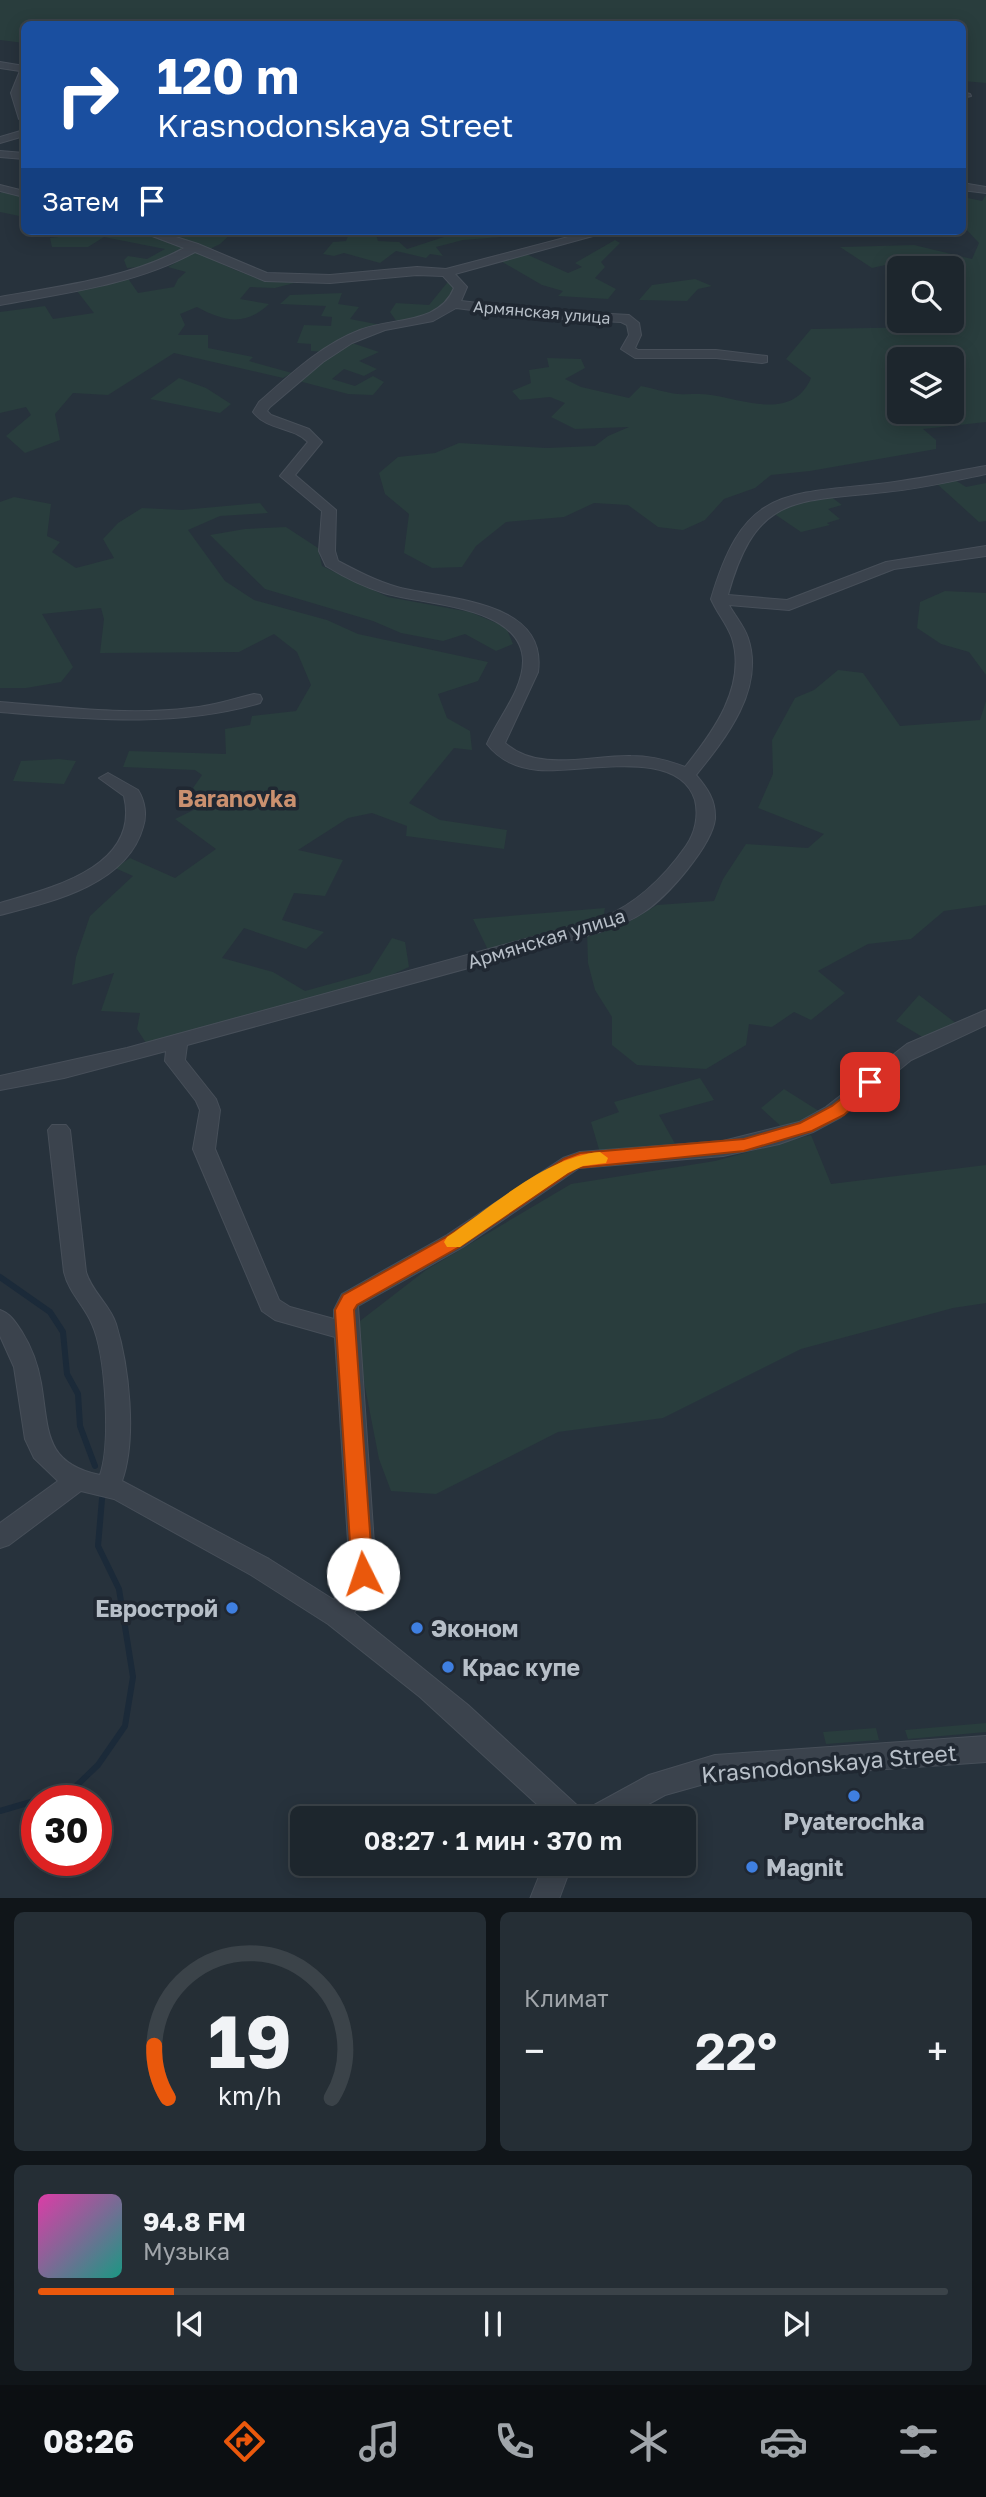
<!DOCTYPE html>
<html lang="ru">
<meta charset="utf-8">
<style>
body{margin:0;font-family:"Golos Text",sans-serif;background:#252e35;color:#f1f3f6;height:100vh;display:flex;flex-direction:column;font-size:26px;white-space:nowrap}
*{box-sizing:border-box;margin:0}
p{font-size:23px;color:#a0a5aa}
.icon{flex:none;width:38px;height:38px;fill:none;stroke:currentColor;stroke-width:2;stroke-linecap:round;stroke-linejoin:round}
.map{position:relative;height:1898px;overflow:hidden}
.sheet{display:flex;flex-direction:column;gap:14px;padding:14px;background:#101519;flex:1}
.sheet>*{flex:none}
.banner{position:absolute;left:21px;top:21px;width:945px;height:214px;border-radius:10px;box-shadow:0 4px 18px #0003,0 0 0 2px #3b4349;background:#1a4fa0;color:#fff;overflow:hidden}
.buttons{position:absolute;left:887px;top:256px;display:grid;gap:14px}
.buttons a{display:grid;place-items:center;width:77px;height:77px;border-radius:10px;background:#1d262d;box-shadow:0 4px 18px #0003,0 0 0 2px #3b4349;font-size:35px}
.speed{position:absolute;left:21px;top:1785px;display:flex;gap:14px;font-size:35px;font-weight:700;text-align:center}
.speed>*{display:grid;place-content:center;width:91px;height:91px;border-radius:50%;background:#1d262d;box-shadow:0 4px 18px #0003,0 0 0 2px #3b4349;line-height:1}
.speed .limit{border:10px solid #d22;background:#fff;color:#111}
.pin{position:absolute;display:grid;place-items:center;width:60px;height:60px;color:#fff;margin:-30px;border-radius:14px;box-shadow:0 4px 10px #0006}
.me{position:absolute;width:77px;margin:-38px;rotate:356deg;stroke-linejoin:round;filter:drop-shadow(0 0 5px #0008)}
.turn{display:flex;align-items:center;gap:24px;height:147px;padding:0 21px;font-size:32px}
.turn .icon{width:91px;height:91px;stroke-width:2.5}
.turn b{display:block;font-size:49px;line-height:60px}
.then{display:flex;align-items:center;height:66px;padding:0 21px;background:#0003;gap:14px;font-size:26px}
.big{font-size:52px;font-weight:600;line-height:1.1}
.sheet .widget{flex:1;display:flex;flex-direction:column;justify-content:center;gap:10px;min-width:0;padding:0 24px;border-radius:10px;background:#252e35}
.sheet .dial{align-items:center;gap:0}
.dial svg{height:182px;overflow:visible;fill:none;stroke:#3b4349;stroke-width:7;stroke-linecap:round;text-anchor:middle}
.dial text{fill:#f1f3f6;stroke:none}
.song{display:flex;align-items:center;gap:21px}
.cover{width:84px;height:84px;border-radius:10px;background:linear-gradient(135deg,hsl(320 70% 55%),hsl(170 70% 35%))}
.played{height:7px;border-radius:4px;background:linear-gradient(90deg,#ea580c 15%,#3b4349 15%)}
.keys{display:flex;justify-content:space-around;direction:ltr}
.heat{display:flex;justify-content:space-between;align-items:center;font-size:38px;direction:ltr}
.sheet .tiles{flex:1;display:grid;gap:14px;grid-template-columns:1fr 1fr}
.widget:last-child{grid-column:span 2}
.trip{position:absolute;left:290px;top:1806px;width:406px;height:70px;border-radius:10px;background:#1d262d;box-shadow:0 4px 18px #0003,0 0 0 2px #3b4349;font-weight:600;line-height:70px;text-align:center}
.dock{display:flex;height:112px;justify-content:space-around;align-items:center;background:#0c0f12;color:#a0a5aa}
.dock .icon{width:49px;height:49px}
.dock .selected{color:#ea580c}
.dock b{font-size:32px;color:#f1f3f6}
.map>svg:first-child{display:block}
</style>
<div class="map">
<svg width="986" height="1899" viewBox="0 0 986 1899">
<rect width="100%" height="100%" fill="#27323c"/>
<path fill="#293d3d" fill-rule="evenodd" d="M0,0H986V83L963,81L962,24H24V43L0,40Z
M5,191L24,197V217L0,212V193Z
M986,195V422L923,429L936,440V449L810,471L771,475L755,488L724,499L705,520L683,530L658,527L628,505L594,503L564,517L506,522L476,546L462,567L432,568L404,553L409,514L385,494L379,473L398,457L435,453L459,443L546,448L595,446L608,436L629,427L575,429L551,417L565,403L550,397L520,400L512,391L531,383L529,370L549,367L547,358L581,359L585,368L565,379L581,387L629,398L641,386C653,388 666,393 678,394C689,395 700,393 711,395C745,400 793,421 811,378L786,359L811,329L932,327L925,320H952V275L957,266L916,258L872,268L840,247L914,245L972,259L979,243L963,226V197L982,201ZM900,359H952V411H900Z
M108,231H139L191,247L139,267L127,268L124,260L128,256L147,259L165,249L104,237L88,247H52L50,238Z
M153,231H234L220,244L208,250Z
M350,231H375L378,241L399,242L407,249L447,236L444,231H577L463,240L436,247L443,256L430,254L426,258L396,251L380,263L344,253L334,256L323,254L333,242L346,241Z
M615,240L620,243L601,262L605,267L595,278L616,289L608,299L558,296L563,291L542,285L499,260L526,254L568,273L582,267L575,263Z
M196,251C229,268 260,284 298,282L275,288L250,287L240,299L269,304C246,326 225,322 197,307L180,314L185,325L178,335H208V348L253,357L249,361L292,373L283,378L174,353L108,395L73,393L55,414L60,440L25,453L6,436L31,415L26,407L0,413V312L45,306L53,319L94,313L77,291L127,277L138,293L174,287L178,279L186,272L168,267Z
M451,278L456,286C445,319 427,317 397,322L390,312L396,303L429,305Z
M695,279L712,286L698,289L687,301L639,300L652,285Z
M342,293L338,304L359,307L350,319L381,325L324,352L311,351V344L297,343L304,325L331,326L332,317L321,316L326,306L280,304L290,295Z
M352,343L379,352L359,361L377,369L364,376L344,369L332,379L355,386L373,376L384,382L373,395L348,394L295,380Z
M179,378L206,388L231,404L220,413L150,399Z
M955,480L966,487L986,483V521L979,522L936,483Z
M830,496L842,505L828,509L840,519L827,523L830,525L801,532L773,513L783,505Z
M14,497L51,504L47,536L60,542L52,552L76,568L114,558L103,539L118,523L142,508L182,510L260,503L268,513L220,516L188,530L225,581L254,600L327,620L358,634L488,662L478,681L438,694L447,718L470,731L472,750L454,748L409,803L440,820L507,830L504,849L406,836L407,826L372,813L348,818L298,850L343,860L325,896L294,893L282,920L324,932L306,949L244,928L222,958L273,972L305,991L370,973L392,938L405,942L409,967L380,980L146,1043L137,1029L140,1013L101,1011L114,973L72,985L76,957L90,916L133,876L115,868L130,858L175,878L216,849L175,819L208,803L193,788L202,775L195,770L123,767L129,751L226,754L225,729L250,725L252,716L296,711L311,685L297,652L274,634L239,652L100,653L104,619L101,608L42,614L73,667L61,682L26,688H0V502Z
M286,527L318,548L322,566L388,597L470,612L506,627L513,644L496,651L465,634L443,641L401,633L373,621L265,589L210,535L245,529Z
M945,591L986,593V675L969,652L941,644L917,628L920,602Z
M838,670L863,673L900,726L980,720L986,701V905L944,911L911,939L868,944L818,971L845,993L811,1020L794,1012L772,1027L749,1024L746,1045L706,1069L637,1065L612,1045V1017L595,990L588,963L587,931L620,927L657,905L714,901L723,879L746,844L808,848L824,834L758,808L773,774L772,740L795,698L814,690Z
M59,759L76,761L64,784L13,781L21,761Z
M605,908L603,919L488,950L473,919Z
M919,995L957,1024L924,1038L896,1021Z
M700,1078L714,1100L659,1115L678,1149L601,1156L591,1122L619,1112L614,1102Z
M784,1089L822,1113L785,1130L761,1108Z
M811,1135L831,1184L986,1165V1303L953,1308L801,1349L663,1418L558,1432L436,1494L391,1491L379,1459L357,1346L347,1331L426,1270L571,1184L715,1161Z
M986,1723V1732L908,1739L905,1730Z
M876,1728L879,1740L826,1744L823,1732Z"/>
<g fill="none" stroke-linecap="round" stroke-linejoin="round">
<path stroke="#1b2a39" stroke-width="6" d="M0,1277L50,1312L63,1332L67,1374L78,1394L80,1426L95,1466
M0,1811L72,1790L98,1765L125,1726L133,1677L119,1589L98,1546L102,1499"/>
<g stroke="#474f59" stroke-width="2">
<path id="minor" d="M0,62L24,66L21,93L24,122L19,119L11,93L20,71L0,68Z
M962,92L970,94L971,96L962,98Z
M24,130V136L0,143V137Z
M0,151L24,153V159L0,157Z
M962,183L986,187V193L962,190Z
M0,185L24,191V197L0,191Z
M139,231H157L198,244L267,273L330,275L417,267L446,269L591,231H611L455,274L467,287L461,301L537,310L629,315L639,323L641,335L635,348L638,350H716L767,356V362L762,363L716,358H635L621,349L629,335L627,325L621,322L537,318L456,308L433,321L385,330L352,343L323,362L270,407L267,411L271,415L309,429L322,442L295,475L336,510L335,551L338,561C357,571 376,581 397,587C445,600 548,599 538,672L505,743C539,773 590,755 631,756C651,756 667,760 685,767C713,732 747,686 732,638C727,624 717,613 711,599C743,491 779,494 879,484C915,480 951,472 986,466V474C953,481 919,489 885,492C794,502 756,494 728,595L787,600L886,562L986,546V556L894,569L789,610L729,605C735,616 744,626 748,638C765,689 726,738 696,775C707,788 716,800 715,819C712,846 667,897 644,912C631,921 615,927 600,932L187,1045L185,1060L216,1099L220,1110L215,1149L279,1300L290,1307L334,1319V1310L342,1294L447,1235L563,1158L580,1152L723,1141L799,1122L826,1107L907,1044L986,1010V1025L911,1060L841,1117L813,1132L779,1144L723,1156L579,1168L463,1247L358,1306L376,1574L354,1613L468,1705L581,1809L584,1816L587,1809L649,1775L715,1755L986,1736V1762L715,1781L665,1795L623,1818H552L420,1697L328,1624L251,1575L114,1499L81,1491L9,1545L0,1548V1523L58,1481L34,1458L25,1439L14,1367L0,1336V1310C11,1314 16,1323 22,1332C32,1348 38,1365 41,1383C49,1429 43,1463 100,1475C111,1444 106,1355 92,1324C84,1305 69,1293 64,1272L48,1130L52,1125H66L70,1130L86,1272C92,1292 110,1305 116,1324C129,1366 137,1439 122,1481L269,1559L334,1600L350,1573L335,1337L275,1320L262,1311L193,1149L200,1110L196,1101L165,1061L166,1051L64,1078L0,1090V1076L127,1048L602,918C636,904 665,876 686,846C695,833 699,816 695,800C678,746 581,774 538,770C518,768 500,761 487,744C498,718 523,690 523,661C522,605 423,605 384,593C364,587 344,577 326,566L319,551L322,511L280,476L308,442C292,426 268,431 253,412L259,402C290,375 321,345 360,330C393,317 439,325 454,288L443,276L417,275L330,283L265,281L195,252C137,284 65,293 0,305V297C61,286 129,278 184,248Z
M254,694L260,695L262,699L260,703C173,728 89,719 0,712V702C63,707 127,716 190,708C212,706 233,699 254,694Z
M108,773L138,790C145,801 147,815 143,827C127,885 51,902 0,915V903C51,888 141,867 124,796L99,778Z
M544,1864H572L559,1899H530Z"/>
</g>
<use href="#minor" fill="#3b434d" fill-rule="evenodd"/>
</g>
<path fill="#ea580c" stroke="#983908" stroke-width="2" d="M870,1076L876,1078L879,1082L876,1086L844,1115L812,1131L744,1151L577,1168L461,1246L357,1305L354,1310L373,1574L370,1581L363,1583L355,1581L352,1574L335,1310L343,1295L448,1236L564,1159L580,1153L744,1139L800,1123L832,1106Z"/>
<path fill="#f59e0b" d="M600,1152L608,1158L606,1163L583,1166L568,1173L460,1247H447L444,1242L447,1237C490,1208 547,1156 600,1152Z"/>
<g fill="#3f7fe0" stroke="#202832" stroke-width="2.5">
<circle cx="232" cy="1608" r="7"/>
<circle cx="417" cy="1628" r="7"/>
<circle cx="448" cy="1667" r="7"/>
<circle cx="854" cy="1796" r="7"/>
<circle cx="752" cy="1867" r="7"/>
</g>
<g text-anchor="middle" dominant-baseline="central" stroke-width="7" stroke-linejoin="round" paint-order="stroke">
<g font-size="16" fill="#b7bfc8" stroke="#202832">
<text transform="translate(542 312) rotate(5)">Армянская улица</text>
</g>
<g font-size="19" fill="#b7bfc8" stroke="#202832">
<text transform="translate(546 938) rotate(-17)">Армянская улица</text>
</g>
<g font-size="23" font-weight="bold" fill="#ca906f" stroke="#202832">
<text x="237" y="798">Baranovka</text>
</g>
<g font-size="23" font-weight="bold" fill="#b7bfc8" stroke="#202832" text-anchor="start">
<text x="218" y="1608" text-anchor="end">Еврострой</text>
<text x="431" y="1628">Эконом</text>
<text x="462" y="1667">Крас купе</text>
<text x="854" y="1821" text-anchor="middle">Pyaterochka</text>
<text x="766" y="1867">Magnit</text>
</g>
<g font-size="23" fill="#b7bfc8" stroke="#202832">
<text transform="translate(829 1763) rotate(-5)">Krasnodonskaya Street</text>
</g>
</g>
</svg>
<div class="buttons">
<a><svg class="icon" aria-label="search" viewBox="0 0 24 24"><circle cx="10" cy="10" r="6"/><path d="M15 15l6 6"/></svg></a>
<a><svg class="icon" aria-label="layers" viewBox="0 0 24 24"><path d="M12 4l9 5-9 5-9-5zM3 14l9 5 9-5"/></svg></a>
</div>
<div class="speed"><div class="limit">30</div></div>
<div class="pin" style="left:870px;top:1082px;background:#d93025"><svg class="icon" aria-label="arrive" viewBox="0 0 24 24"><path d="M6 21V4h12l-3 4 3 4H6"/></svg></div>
<svg class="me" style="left:363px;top:1574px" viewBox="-20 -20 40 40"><circle r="19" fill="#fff"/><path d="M0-13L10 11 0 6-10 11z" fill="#ea580c"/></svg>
<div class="trip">08:27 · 1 мин · 370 m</div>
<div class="banner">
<div class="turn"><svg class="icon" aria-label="right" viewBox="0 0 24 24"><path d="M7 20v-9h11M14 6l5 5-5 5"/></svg><div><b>120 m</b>Krasnodonskaya Street</div></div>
<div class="then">Затем<svg class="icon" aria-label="arrive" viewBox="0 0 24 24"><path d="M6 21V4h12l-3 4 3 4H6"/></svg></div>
</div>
</div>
<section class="sheet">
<div class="tiles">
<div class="widget dial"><svg viewBox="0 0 100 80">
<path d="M14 69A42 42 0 1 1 86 69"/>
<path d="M14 69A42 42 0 0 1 8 46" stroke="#ea580c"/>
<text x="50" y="56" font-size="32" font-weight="700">19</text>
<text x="50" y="72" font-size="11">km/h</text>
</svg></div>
<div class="widget"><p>Климат</p>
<div class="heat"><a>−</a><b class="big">22°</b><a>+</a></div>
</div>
<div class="widget">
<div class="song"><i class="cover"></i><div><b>94.8 FM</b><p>Музыка</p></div></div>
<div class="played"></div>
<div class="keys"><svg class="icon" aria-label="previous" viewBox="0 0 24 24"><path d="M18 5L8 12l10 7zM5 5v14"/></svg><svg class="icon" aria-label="pause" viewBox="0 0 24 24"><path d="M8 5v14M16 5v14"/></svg><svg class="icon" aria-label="next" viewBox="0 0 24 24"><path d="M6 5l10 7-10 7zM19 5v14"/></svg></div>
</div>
</div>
</section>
<nav class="dock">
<b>08:26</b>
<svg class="icon selected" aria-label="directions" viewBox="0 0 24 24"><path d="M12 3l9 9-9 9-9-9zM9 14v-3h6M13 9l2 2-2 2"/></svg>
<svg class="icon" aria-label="music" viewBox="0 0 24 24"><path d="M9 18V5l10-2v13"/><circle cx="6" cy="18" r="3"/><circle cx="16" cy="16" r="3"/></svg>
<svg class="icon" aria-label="phone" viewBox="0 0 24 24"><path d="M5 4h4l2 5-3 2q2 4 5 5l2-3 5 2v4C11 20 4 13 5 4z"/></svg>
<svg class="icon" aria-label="climate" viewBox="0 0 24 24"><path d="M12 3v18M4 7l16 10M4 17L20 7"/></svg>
<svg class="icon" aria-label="car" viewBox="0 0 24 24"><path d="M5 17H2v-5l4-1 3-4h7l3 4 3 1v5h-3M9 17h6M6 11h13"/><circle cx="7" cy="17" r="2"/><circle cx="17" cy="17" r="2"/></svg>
<svg class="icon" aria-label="filters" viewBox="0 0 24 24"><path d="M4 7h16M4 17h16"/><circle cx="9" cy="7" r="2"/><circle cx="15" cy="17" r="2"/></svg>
</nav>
